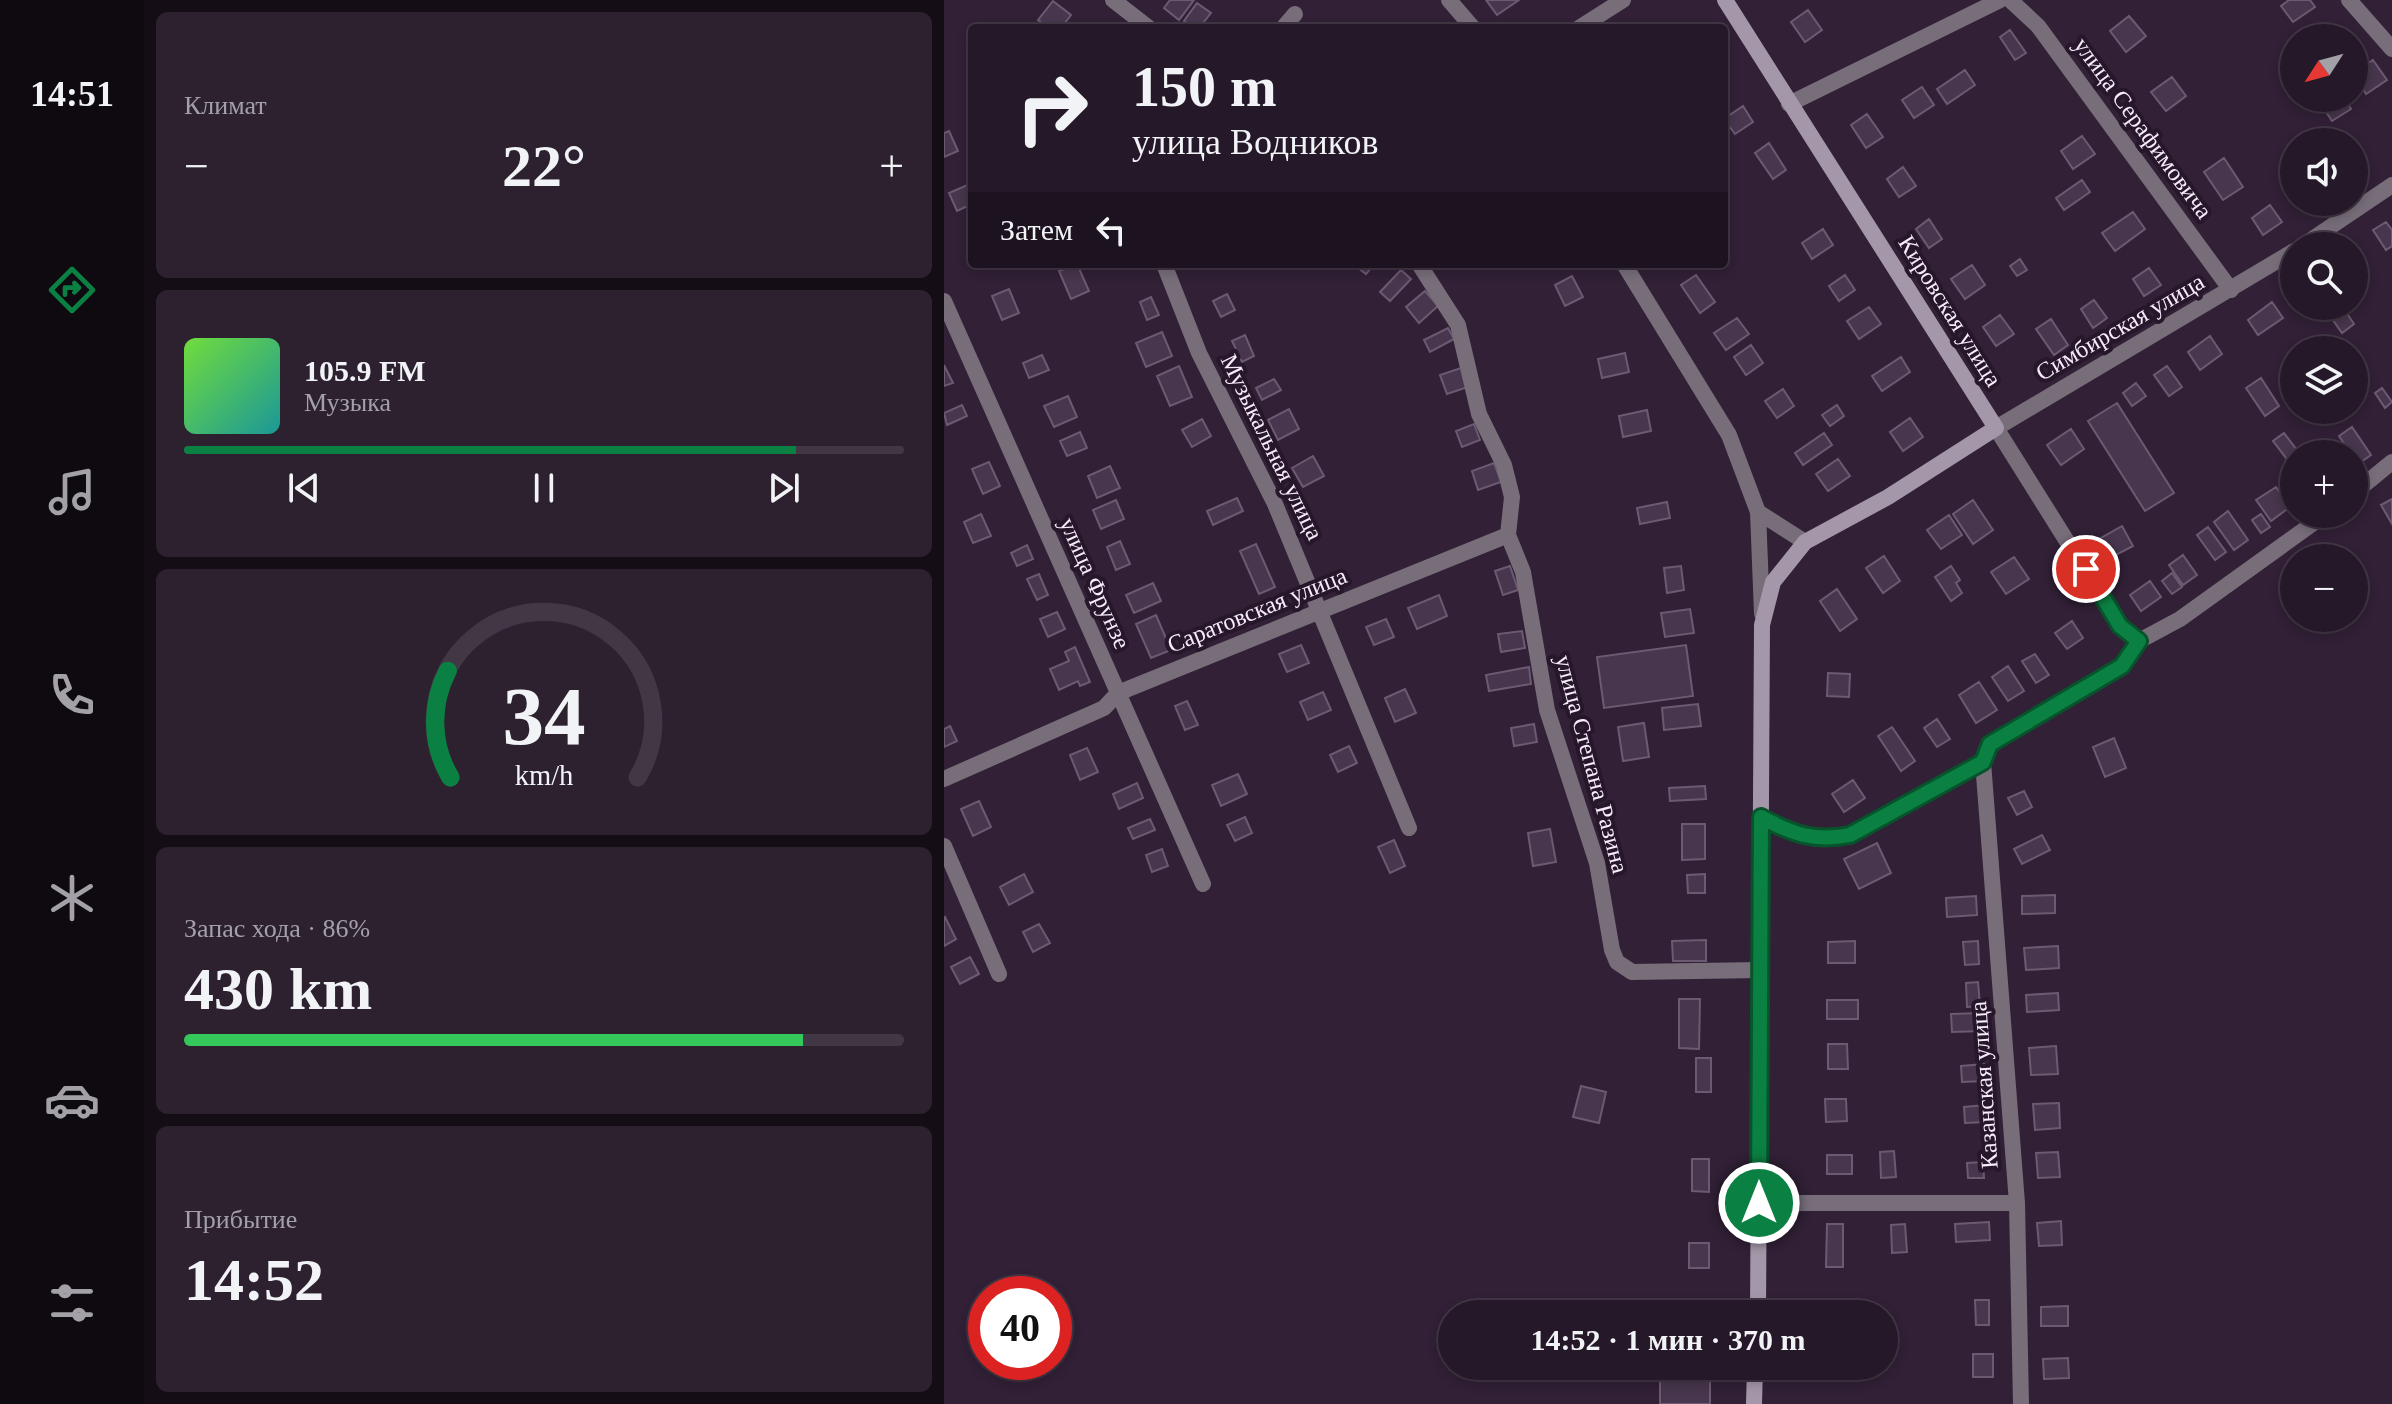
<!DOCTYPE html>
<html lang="ru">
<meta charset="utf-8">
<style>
body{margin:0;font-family:"Times New Roman",serif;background:#2d2130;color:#f1f3f6;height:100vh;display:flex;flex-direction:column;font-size:30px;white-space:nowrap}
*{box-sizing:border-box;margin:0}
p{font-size:26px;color:#a3a0a8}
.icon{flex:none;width:44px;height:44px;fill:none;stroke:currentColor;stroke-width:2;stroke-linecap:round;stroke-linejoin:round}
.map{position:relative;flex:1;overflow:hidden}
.side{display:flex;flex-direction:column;gap:12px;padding:12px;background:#140d16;width:800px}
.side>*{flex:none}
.hud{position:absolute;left:24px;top:24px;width:760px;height:244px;border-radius:8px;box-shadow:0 4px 12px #0003,0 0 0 2px #423745;background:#251828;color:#f1f3f6;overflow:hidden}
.needle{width:52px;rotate:234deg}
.buttons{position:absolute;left:1336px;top:24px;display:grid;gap:16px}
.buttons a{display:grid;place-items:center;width:88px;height:88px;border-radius:50%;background:#251828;box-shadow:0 4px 12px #0003,0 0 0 2px #423745;font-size:40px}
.speed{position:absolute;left:24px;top:1276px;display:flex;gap:16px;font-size:40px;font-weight:700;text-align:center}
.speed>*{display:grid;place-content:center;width:104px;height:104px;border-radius:50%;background:#251828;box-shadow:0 4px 12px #0003,0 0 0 2px #423745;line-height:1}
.speed .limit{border:12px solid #d22;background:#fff;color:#111}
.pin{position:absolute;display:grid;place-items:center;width:68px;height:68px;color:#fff;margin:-34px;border:4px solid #fff;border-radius:50%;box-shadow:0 2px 8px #0007}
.me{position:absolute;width:88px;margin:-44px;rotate:0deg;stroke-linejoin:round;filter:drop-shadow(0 0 6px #0008)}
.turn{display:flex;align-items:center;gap:28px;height:168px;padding:0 32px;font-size:36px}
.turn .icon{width:104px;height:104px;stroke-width:2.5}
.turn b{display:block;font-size:56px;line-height:68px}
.then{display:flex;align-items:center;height:76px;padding:0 32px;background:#0003;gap:16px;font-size:30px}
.big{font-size:60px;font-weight:700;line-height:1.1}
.side .widget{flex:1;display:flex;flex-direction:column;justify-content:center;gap:12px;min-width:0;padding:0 28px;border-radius:12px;background:#2d2130}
.side .dial{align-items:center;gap:0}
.dial svg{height:208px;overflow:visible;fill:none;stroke:#423745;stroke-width:7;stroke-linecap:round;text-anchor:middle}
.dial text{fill:#f1f3f6;stroke:none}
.song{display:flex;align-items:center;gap:24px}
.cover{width:96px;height:96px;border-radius:12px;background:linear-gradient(135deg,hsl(100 70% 55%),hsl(180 70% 35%))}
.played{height:8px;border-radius:4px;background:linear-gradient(90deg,#0b8043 85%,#423745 85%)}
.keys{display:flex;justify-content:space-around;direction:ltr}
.heat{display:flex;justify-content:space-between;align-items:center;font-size:44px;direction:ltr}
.charge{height:12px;border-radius:6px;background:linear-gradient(90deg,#34c759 86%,#423745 0)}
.trip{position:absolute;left:494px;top:1300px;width:460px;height:80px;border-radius:40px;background:#251828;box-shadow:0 4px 12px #0003,0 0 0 2px #423745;font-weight:700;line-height:80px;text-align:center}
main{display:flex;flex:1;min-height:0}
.tab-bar{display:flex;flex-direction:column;width:144px;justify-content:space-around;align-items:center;background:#0f0a10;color:#a3a0a8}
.tab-bar .icon{width:56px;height:56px}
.tab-bar .selected{color:#0b8043}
.tab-bar b{font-size:36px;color:#f1f3f6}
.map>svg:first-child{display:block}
</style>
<main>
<nav class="tab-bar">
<b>14:51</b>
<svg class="icon selected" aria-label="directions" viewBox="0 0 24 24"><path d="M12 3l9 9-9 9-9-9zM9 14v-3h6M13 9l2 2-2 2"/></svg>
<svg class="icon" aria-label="music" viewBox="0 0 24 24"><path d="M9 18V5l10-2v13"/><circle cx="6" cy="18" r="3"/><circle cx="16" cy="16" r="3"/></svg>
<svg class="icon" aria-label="phone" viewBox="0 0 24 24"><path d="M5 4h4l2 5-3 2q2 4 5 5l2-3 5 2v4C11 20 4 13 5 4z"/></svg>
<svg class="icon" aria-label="climate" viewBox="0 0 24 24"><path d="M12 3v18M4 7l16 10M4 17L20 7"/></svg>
<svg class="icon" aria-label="car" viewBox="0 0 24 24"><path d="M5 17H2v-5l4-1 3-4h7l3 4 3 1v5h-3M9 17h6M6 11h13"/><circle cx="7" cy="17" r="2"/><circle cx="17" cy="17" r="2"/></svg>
<svg class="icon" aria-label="filters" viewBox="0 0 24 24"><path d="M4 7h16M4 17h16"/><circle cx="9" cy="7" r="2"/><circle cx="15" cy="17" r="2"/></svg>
</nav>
<section class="side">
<div class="widget"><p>Климат</p>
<div class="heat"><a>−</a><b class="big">22°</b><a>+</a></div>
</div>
<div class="widget">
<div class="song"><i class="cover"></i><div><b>105.9 FM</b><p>Музыка</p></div></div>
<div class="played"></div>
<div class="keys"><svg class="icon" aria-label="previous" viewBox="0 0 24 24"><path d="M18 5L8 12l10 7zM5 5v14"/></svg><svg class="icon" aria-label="pause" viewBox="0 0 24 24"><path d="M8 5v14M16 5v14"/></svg><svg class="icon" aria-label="next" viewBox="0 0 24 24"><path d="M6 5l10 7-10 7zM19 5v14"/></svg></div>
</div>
<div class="widget dial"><svg viewBox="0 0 100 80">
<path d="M14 69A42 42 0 1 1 86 69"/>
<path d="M14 69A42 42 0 0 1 13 28" stroke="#0b8043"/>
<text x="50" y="56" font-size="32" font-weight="700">34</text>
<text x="50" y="72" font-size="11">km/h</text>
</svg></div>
<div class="widget"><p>Запас хода · 86%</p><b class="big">430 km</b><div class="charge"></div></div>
<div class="widget"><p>Прибытие</p><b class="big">14:52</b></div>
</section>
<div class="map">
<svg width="1448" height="1404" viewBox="0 0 1448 1404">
<rect width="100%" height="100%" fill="#312036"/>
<path fill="#47364d" stroke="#6c5a72" stroke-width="2" d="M226,0H250L235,20L220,8Z
M542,0H575L553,15Z
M1345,0H1366L1371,7L1349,22L1337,6Z
M109,1L127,15L117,28H105L94,20Z
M253,3L267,13L255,28H249L240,21Z
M864,10L878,30L861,42L847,22Z
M1185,16L1202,36L1182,52L1166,31Z
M1066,30L1082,53L1071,60L1056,37Z
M1429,60L1443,80L1422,94L1410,73Z
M1021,70L1031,85L1003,104L993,89Z
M1228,77L1242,96L1222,111L1207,92Z
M978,87L990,105L970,118L958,100Z
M1401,99L1407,109L1388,121L1382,112Z
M799,106L809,122L791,134L780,119Z
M923,114L939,137L922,148L907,125Z
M5,131L14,151L0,157V133Z
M1138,136L1151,154L1129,169L1117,151Z
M825,143L842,170L829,179L811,153Z
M1280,158L1299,187L1279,200L1260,172Z
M959,167L972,186L955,197L943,179Z
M1138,180L1146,192L1120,210L1112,198Z
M28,183V204L13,211L5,193Z
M1326,205L1338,222L1319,235L1308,218Z
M1189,212L1201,229L1171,251L1158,233Z
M985,219L998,239L985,248L972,229Z
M1442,222L1448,230V246L1442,250L1429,230Z
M879,229L889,245L868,259L858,243Z
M1076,259L1083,270L1073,276L1066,266Z
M133,264L145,291L127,299L115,271Z
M409,264H430L422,274Z
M1028,265L1041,285L1021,299L1007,279Z
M1205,268L1217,285L1200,296L1189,279Z
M457,270L467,279L446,301L436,292Z
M752,275L771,302L756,313L737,285Z
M901,275L911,290L895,301L885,286Z
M628,276L639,297L621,306L611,285Z
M65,289L75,313L58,320L48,296Z
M481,291L494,306L475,323L462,307Z
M283,294L291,310L277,317L269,301Z
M207,297L215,315L203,320L196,302Z
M1150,300L1163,318L1149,328L1137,309Z
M1328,302L1339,318L1314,335L1304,320Z
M1379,306H1398L1410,324L1398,333Z
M925,307L937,324L915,339L903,321Z
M1056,315L1070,334L1052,346L1039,327Z
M793,318L805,334L782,350L770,333Z
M1107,319L1124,345L1110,355L1092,329Z
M504,328L510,339L486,352L480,340Z
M218,332L228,356L202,367L192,343Z
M301,335L310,356L298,362L288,341Z
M1266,336L1278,354L1256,370L1244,352Z
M807,345L819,363L802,375L790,357Z
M681,353L685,372L658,378L654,359Z
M98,355L105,370L85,378L79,363Z
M957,357L966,372L938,391L928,376Z
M0,365L9,383L0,386Z
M235,366L248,397L226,406L213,376Z
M1223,366L1238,387L1225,396L1210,375Z
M520,367L527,386L503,394L496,375Z
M1317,378L1335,406L1321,416L1302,388Z
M330,379L337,390L318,400L312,388Z
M1192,383L1202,396L1188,406L1179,393Z
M1438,388L1448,402L1441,408L1431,393Z
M839,389L850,406L833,418L821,401Z
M124,396L133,417L110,427L100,406Z
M1173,403L1230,493L1201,511L1144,421Z
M18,405L23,416L3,425L0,413Z
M893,405L900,416L886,426L878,415Z
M345,409L355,429L334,440L324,420Z
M703,410L707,431L679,437L675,416Z
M966,418L979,437L959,451L946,432Z
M258,419L267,436L248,447L238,430Z
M530,424L536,440L518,447L512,431Z
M1408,427L1427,455L1414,464L1395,436Z
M1127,429L1140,449L1117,465L1103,445Z
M136,432L143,448L123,456L116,441Z
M880,433L888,445L859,465L851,453Z
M1340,433L1356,454H1350L1345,462L1329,441Z
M369,456L380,476L359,487L348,468Z
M894,459L906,476L884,491L872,474Z
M45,462L56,486L39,494L28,469Z
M550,463L557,482L534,490L528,471Z
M166,466L176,488L153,498L144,476Z
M1332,487L1346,507L1327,521L1312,500Z
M293,498L299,511L269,525L263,511Z
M1448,499V524L1437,505Z
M172,500L180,519L157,529L149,510Z
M1029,500L1049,530L1029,544L1009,514Z
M723,502L726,518L696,524L693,508Z
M1284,511L1304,540L1290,550L1270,522Z
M37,514L47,536L29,543L20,522Z
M1317,514L1326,527L1317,533L1308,520Z
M1005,515L1018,535L997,549L983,530Z
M1178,526L1189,546L1166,558L1155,539Z
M1264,527L1282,552L1271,560L1253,535Z
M176,541L186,564L172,570L163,547Z
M312,544L331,587L315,594L296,551Z
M83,545L89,559L73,566L67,553Z
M1239,555L1253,575L1239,585L1225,565Z
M940,556L956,581L939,593L922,568Z
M1070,557L1085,579L1062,594L1047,572Z
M566,566L574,590L559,595L551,571Z
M737,566L740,590L723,593L720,568Z
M1007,566L1016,580L1012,583L1018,593L1007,601L991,577Z
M1228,573L1238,587L1228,594L1218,581Z
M95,574L104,595L93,600L83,579Z
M1206,581L1217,597L1197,611L1186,595Z
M209,583L217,601L190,613L182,595Z
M893,589L913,619L896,631L876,601Z
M495,595L503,616L473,629L464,608Z
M746,609L750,633L721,637L717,613Z
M113,612L121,629L104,637L96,619Z
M212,615L227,650L207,658L192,624Z
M442,619L450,637L430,645L422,627Z
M1128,621L1139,638L1123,649L1111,633Z
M578,631L581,648L557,652L554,634Z
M357,645L365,663L343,672L335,654Z
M742,645L749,696L660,708L653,657Z
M131,647L146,682L136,686L134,681L115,690L106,669L125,661L121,652Z
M1091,654L1105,675L1092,683L1078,661Z
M1064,666L1080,691L1064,701L1048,677Z
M585,667L587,684L545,691L542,675Z
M884,673L906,674L905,697L883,696Z
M1035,682L1053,710L1032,723L1015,695Z
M461,689L472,713L451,722L441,698Z
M379,692L387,710L364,720L356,702Z
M243,701L254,725L241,730L231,706Z
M754,704L757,726L720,730L718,708Z
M993,719L1006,739L993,747L980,728Z
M700,723L705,757L679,761L674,727Z
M590,724L593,742L570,746L567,728Z
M6,726L13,741L0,747V729Z
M948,727L971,761L957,771L934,736Z
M1170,738L1182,768L1161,777L1149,747Z
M405,746L413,763L394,772L386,755Z
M143,748L154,772L136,780L126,755Z
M294,774L303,794L277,806L268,785Z
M909,780L921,798L900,812L888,794Z
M193,783L199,798L175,809L169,794Z
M761,786L762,799L726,801L725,788Z
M1080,791L1088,807L1073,815L1064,798Z
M35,801L47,827L29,836L17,809Z
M301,817L308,833L291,841L283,825Z
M206,819L211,830L189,839L184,828Z
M738,824H761V859L738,860Z
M606,829L612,862L589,866L584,833Z
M1098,835L1106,850L1078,864L1070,849Z
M450,840L461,866L446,873L434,847Z
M933,843L947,873L915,889L900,859Z
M218,849L224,866L208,872L202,855Z
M80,874L89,892L65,905L56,887Z
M761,874V893H744L743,875Z
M1111,895V913L1078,914V896Z
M1032,896L1033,915L1003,917L1002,898Z
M1,917L12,939L0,946V918Z
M95,924L106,943L89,952L79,932Z
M762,940V961H729L728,941Z
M911,941V963H884V942Z
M1034,941L1035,964L1021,965L1019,942Z
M1114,946L1115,968L1082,970L1080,948Z
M26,957L35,974L16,984L7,967Z
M1034,982L1036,1006L1023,1007L1022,983Z
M1114,993L1115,1010L1083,1012L1082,995Z
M735,999H756L755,1049L735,1048Z
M883,1000H914V1019H883Z
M1038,1013L1039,1031L1008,1032L1007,1014Z
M884,1044H903L904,1069H884Z
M1112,1046L1114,1074L1087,1075L1085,1048Z
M752,1058H767V1092H752Z
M1040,1064L1041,1081L1018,1082L1017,1066Z
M637,1086L662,1092L655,1123L629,1117Z
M881,1099H902L903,1121L882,1122Z
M1115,1103L1116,1128L1091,1130L1089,1104Z
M1041,1105L1042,1122L1021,1123L1020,1107Z
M950,1151L952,1177L937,1178L936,1152Z
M1114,1152L1116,1177L1094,1178L1092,1153Z
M883,1155H908V1174H883Z
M748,1159H765V1192L748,1191Z
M1039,1162L1040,1178H1024L1023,1163Z
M1117,1221L1118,1245L1095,1246L1093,1223Z
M1045,1222L1046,1240L1012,1242L1011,1224Z
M883,1224H899V1267H882Z
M961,1224L963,1252L948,1253L947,1225Z
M745,1243H765V1268H745Z
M1031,1300H1045V1325H1032Z
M882,1301H906V1314H882Z
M1124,1306V1326H1097V1307Z
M1029,1354H1049V1377H1029Z
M1124,1358L1125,1378L1100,1379L1099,1359Z
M886,1366H912L911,1378H886Z
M766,1379V1404H716V1380Z"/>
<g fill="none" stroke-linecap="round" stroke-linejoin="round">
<path stroke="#776e7a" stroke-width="16" d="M169,0L205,28
M505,0L529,28
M1066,0L1094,26L1287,290
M1405,0L1448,49
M339,28L351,14
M635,28L679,0
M845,104L1056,0
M1358,246L1448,185
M220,264L255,353L331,504L465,828
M475,264L514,325L535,414L560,465L568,497L564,535L579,572L603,710L653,863L668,950L673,962L688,972L816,970
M680,264L785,435L814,512L861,542
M0,301L259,884
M1410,493L1448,462
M814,512L818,614
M1195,641L1176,626L1052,428L1350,251
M1039,762L1073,1203L1077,1404
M0,779L160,708L174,693L564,535
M817,817C848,834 870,842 906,835L1039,762L1046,744L1178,666L1195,641L1236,619L1382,514
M0,846L55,974
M815,1203H1073"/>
<path stroke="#a497a9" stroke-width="16" d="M781,0L1052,428L944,497L861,542L829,582L818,625L814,1314
M810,1404L811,1366"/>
</g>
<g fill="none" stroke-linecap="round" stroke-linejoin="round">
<g stroke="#07532c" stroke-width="20">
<path id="route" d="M815,1203L817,817C848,834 870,842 906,835L1039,762L1046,744L1178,666L1195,641L1176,626L1142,569"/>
</g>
<use href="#route" stroke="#0b8043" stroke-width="14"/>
</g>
<g text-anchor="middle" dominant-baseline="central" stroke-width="8" stroke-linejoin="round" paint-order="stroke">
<g font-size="24" fill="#f7ecfb" stroke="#27172b">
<text transform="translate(1199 128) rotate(54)">улица Серафимовича</text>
<text transform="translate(1006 311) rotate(58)">Кировская улица</text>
<text transform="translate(1176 327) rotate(-30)">Симбирская улица</text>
<text transform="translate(328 447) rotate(64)">Музыкальная улица</text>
<text transform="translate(151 583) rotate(66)">улица Фрунзе</text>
<text transform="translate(313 610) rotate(-22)">Саратовская улица</text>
<text transform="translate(648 764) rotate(75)">улица Степана Разина</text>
<text transform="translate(1040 1085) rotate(-94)">Казанская улица</text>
</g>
</g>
</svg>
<div class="buttons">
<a><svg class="needle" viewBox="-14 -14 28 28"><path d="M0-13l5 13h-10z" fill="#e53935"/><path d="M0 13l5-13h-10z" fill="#a3a0a8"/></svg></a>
<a><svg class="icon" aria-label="sound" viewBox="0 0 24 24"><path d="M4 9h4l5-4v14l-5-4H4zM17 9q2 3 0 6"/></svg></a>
<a><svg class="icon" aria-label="search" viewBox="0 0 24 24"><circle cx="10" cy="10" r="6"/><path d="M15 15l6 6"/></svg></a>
<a><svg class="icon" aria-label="layers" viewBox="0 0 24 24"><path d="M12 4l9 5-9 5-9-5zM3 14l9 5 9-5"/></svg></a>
<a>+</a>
<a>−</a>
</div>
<div class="speed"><div class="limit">40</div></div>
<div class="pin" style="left:1142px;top:569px;background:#d93025"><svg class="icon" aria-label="arrive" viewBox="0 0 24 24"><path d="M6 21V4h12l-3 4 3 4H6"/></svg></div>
<svg class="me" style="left:815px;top:1203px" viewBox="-20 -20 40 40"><circle r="17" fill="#0b8043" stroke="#fff" stroke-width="3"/><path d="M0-11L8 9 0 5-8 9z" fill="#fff"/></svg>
<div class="trip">14:52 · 1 мин · 370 m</div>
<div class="hud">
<div class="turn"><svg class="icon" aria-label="right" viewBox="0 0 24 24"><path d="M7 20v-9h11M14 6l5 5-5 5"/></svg><div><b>150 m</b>улица Водников</div></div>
<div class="then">Затем<svg class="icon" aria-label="left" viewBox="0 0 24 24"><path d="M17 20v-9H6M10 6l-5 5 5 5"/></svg></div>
</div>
</div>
</main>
